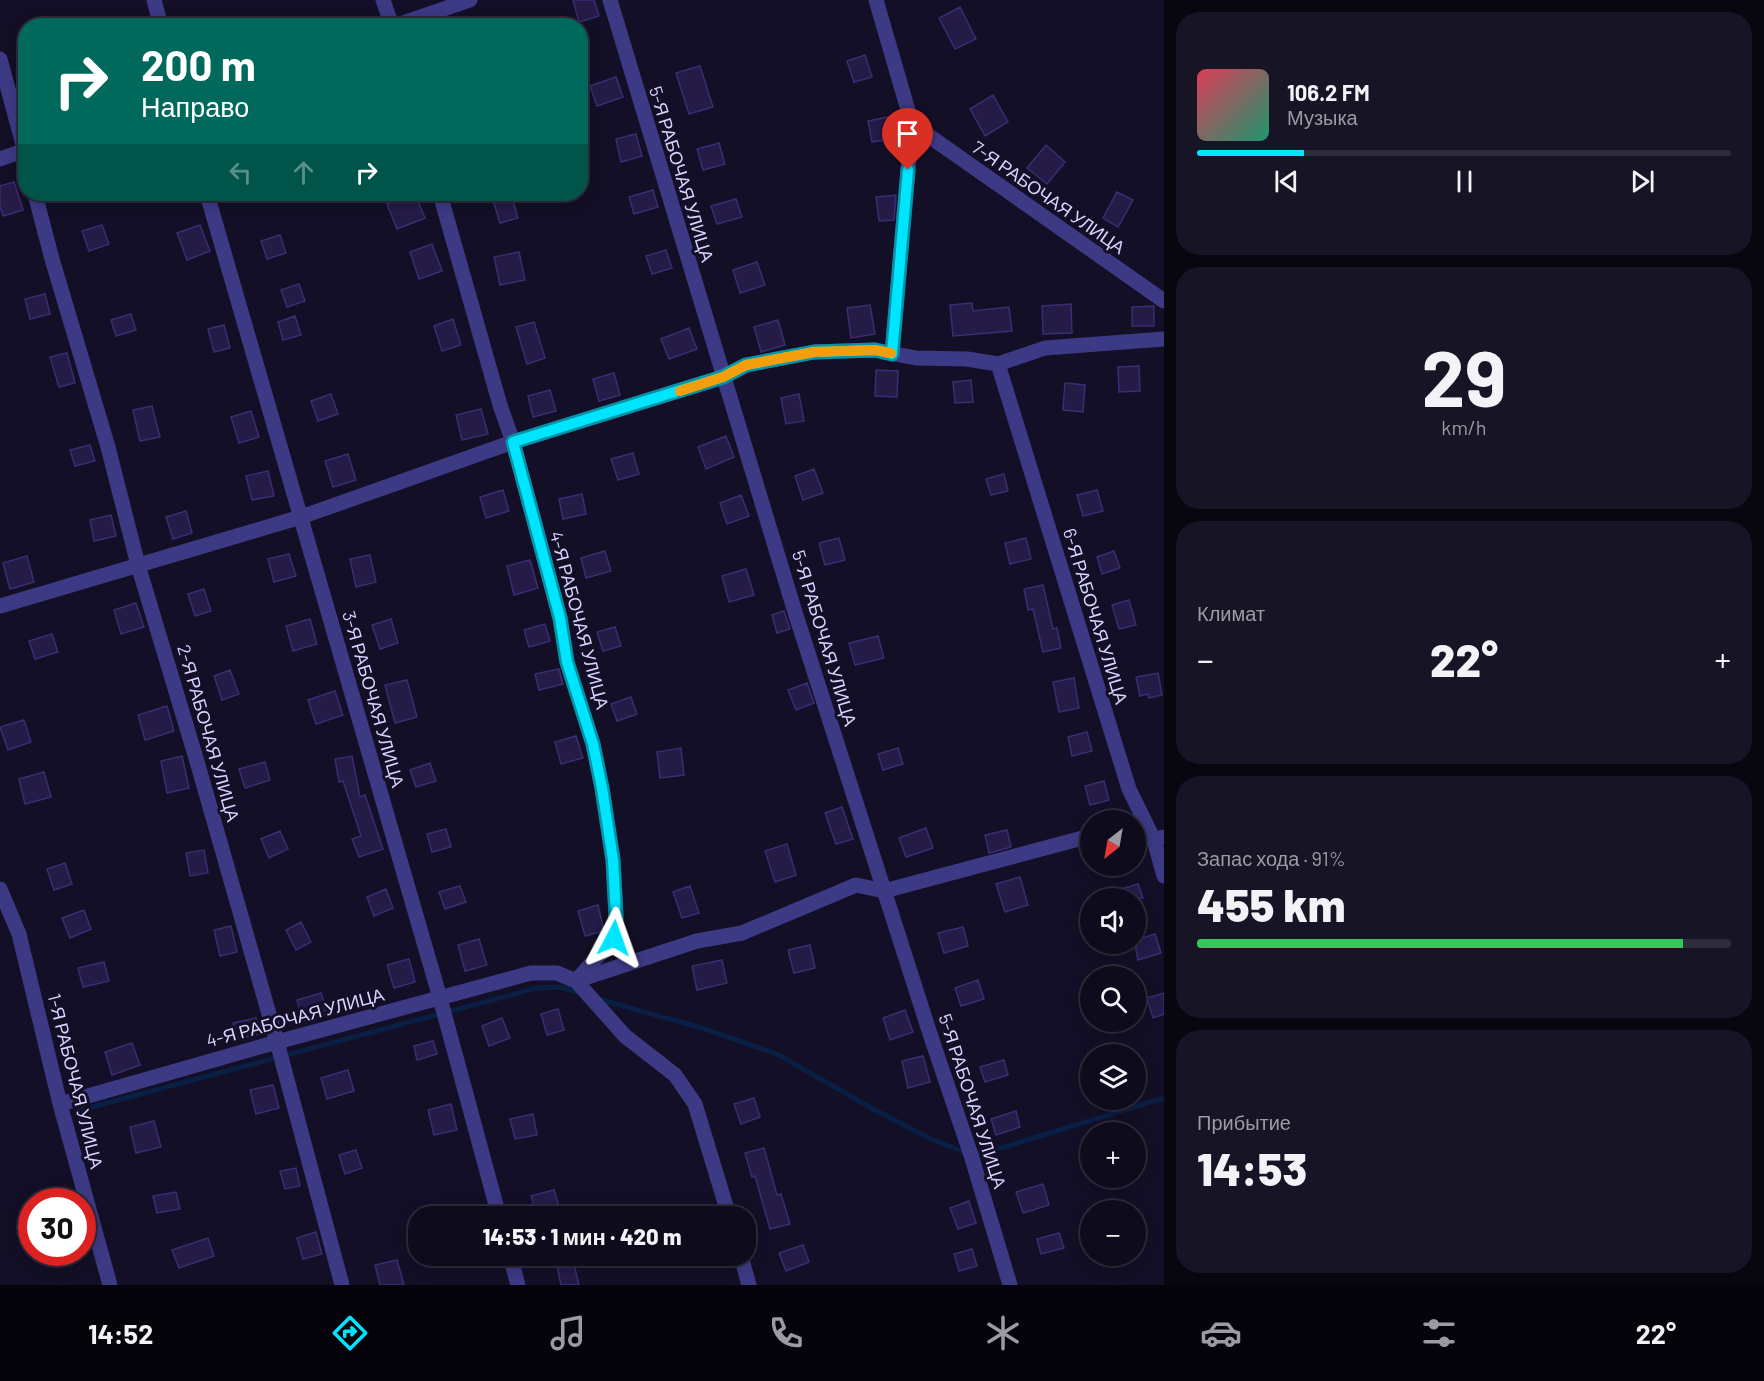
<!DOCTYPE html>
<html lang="ru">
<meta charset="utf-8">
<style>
body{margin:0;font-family:Barlow,sans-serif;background:#171425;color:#f1f3f6;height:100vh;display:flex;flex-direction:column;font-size:22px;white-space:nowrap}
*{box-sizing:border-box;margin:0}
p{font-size:20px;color:#9b9ba3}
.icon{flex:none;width:33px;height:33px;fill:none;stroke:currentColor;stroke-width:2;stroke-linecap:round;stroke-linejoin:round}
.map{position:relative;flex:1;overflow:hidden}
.drawer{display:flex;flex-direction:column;gap:12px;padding:12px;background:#08060f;width:600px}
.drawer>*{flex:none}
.guide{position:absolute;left:18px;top:18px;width:570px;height:183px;border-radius:24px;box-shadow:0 3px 15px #0003,0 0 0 2px #2e2b3b;background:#00695c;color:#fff;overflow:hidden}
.needle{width:39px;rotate:211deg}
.tools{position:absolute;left:1080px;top:810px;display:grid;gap:12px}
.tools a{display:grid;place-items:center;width:66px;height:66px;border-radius:50%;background:#0e0b1c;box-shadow:0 3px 15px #0003,0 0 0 2px #2e2b3b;font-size:30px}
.speed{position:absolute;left:18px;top:1188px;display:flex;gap:12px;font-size:30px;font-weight:700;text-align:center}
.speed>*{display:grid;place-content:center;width:78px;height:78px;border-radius:50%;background:#0e0b1c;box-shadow:0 3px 15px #0003,0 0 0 2px #2e2b3b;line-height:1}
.speed .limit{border:9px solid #d22;background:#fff;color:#111}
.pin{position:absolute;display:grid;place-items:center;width:51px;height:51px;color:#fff;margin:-62px -26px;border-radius:50% 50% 50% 0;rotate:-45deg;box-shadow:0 0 6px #0007}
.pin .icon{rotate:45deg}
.me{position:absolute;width:66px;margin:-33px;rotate:4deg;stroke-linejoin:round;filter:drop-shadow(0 0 4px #0008)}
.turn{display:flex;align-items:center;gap:21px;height:126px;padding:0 24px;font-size:27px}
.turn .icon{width:78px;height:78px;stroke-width:2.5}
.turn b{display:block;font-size:42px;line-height:51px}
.lanes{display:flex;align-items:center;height:57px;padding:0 24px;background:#0003;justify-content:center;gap:30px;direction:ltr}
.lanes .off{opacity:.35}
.big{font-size:45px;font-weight:800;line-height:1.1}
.drawer .card{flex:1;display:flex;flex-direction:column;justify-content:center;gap:9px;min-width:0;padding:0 21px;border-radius:24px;background:#171425}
.drawer .dial{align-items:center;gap:0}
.dial b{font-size:78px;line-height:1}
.song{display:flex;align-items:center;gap:18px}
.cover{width:72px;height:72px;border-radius:9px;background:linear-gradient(135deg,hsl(350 70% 55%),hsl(160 70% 35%))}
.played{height:6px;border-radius:3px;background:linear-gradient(90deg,#00e5ff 20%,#2e2b3b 20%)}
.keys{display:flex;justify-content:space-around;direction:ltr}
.heat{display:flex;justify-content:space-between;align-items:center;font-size:33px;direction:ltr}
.charge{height:9px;border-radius:4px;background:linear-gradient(90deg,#34c759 91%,#2e2b3b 0)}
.trip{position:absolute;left:408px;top:1206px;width:348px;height:60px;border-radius:24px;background:#0e0b1c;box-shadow:0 3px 15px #0003,0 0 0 2px #2e2b3b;font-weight:800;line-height:60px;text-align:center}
.dock{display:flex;height:96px;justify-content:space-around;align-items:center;background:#06040b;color:#9b9ba3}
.dock .icon{width:42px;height:42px}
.dock .on{color:#00e5ff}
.dock b{font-size:27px;color:#f1f3f6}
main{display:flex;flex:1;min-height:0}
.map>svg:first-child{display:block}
</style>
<main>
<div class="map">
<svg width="1164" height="1285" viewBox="0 0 1164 1285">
<rect width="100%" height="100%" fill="#130f26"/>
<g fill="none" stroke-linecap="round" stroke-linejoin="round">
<path stroke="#0a1f44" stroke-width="5" d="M598,999L702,1028L777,1054L875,1110L929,1138L971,1155L1001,1148L1164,1098
M77,1111L537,988L560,987L581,993"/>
</g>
<path fill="#241b47" stroke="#3b2d73" stroke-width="1.5" d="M573,0H594L599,16L579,22Z
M960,7L976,39L955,49L939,18Z
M865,55L872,77L854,82L847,61Z
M700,66L713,107L689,114L676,73Z
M616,77L623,97L597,106L590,86Z
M993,95L1008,122L985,136L970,109Z
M888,117L892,139L872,142L868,121Z
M636,134L642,156L621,162L616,139Z
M719,143L725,164L703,170L697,149Z
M1046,145L1065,162L1047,184L1027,168Z
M14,182L23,210L3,216L0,206V186Z
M653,190L658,207L634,214L629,197Z
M1117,192L1133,200L1118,227L1103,218Z
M413,194H415L425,218L397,229L387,204Z
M504,194H511L518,218L500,223L492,197Z
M896,195L894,220L879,221L876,197Z
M736,199L742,217L717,224L711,206Z
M102,225L109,244L89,251L82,231Z
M200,225L210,251L187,260L177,233Z
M280,235L286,253L267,259L261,241Z
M432,244L442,271L419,279L410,252Z
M666,250L672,268L652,274L646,256Z
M519,252L525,280L500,285L494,257Z
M757,262L765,285L740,293L733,270Z
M299,284L305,301L287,307L281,290Z
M45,294L50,314L30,319L25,299Z
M972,303L973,311L1009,307L1012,331L953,336L950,305Z
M1071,304L1072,333L1043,334L1042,306Z
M870,305L875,334L851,338L847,308Z
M1154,306V326H1132V307Z
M131,314L136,330L116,336L111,320Z
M295,316L301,335L283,340L278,322Z
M453,319L461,345L442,351L434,326Z
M778,320L785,345L761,352L754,327Z
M534,322L545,358L527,364L516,327Z
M224,325L230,348L214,352L208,329Z
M689,328L697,349L669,359L661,339Z
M67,353L75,383L59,387L50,357Z
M1139,366L1140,391L1119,392L1118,367Z
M876,370L898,371L897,397L875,396Z
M614,373L620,395L599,401L593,379Z
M971,380L973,402L955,403L953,382Z
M1065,383L1085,385L1083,412L1063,410Z
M550,390L556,411L533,417L528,396Z
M331,394L338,414L318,421L311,401Z
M799,394L804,421L786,424L781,398Z
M152,406L160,437L140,441L133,410Z
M481,409L488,434L462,440L456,415Z
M251,411L259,437L239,443L231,417Z
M726,436L734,457L706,469L698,447Z
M90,445L95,461L75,466L70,450Z
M633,453L639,474L618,480L611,459Z
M348,454L356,480L333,487L325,461Z
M814,469L823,493L803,500L795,476Z
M268,471L274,496L252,500L246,476Z
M1004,474L1008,491L991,495L986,479Z
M503,490L509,511L486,518L480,497Z
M1097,490L1103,511L1083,516L1077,495Z
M582,494L586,514L563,519L559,499Z
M741,495L749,516L727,524L720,503Z
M186,511L192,533L173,539L166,517Z
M111,515L116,536L94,541L90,520Z
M839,538L845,560L825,565L819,543Z
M1026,538L1031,559L1010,564L1005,543Z
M605,551L611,571L586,578L581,558Z
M1114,551L1120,568L1102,574L1097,557Z
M289,554L296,576L274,582L268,559Z
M370,555L376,582L356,587L350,559Z
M27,556L34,582L10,589L3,563Z
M530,560L538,588L514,595L507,566Z
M746,569L754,595L729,602L722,576Z
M1043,585L1053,629L1057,628L1061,648L1043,652L1033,609L1028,610L1024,589Z
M204,589L211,611L195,616L188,594Z
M1129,600L1136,625L1119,629L1112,605Z
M136,603L144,627L121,634L114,610Z
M784,611L790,629L777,633L772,615Z
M310,619L317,644L293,651L286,626Z
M391,619L398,643L380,649L372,625Z
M545,624L550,641L529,647L524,630Z
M615,627L621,646L603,651L597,632Z
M52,634L58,652L35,659L29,641Z
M878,636L884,658L855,665L849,643Z
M559,669L563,684L539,690L535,674Z
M230,670L239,694L222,700L214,676Z
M1158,673L1162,695L1149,698L1148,694L1140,696L1136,677Z
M1074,678L1079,708L1059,712L1053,682Z
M407,680L417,717L395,723L385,685Z
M807,683L814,703L796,710L788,690Z
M335,691L343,715L316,724L308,700Z
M631,697L637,714L617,721L611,704Z
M167,706L174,731L145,740L138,715Z
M24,720L31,742L8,750L0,727Z
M1087,732L1092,751L1072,756L1068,737Z
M576,736L583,758L561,764L555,742Z
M681,748L684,775L660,778L657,752Z
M898,748L903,764L883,770L878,754Z
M182,756L189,788L167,793L161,761Z
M352,756L360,797L365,795L383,849L359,857L352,839L361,836L343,781L339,782L335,759Z
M265,762L270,780L245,788L239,769Z
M430,763L436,781L416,787L410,770Z
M44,772L51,797L25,804L19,779Z
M1104,781L1109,800L1090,805L1085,786Z
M842,807L853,839L836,844L825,813Z
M926,828L933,848L906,857L899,838Z
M446,829L451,847L432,852L427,834Z
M1007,830L1011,847L989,853L985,835Z
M280,831L288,849L269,858L261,839Z
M787,844L796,875L775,882L765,851Z
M204,850L208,873L190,876L186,853Z
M65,863L72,884L54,890L47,869Z
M1020,877L1028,905L1005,912L996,884Z
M1138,884L1143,898H1101V895Z
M460,886L466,902L445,909L439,892Z
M690,886L699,913L682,918L673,892Z
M386,889L393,908L374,916L367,897Z
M598,905L604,931L585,936L578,911Z
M84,910L91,929L70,938L62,918Z
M301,922L311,942L296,950L286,930Z
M231,926L237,952L220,956L214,930Z
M963,927L968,946L944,953L938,933Z
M1155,934L1161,953L1138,960L1136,950V940Z
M479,939L487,965L465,971L458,945Z
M810,945L815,968L794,973L788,950Z
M409,959L415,982L394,988L387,965Z
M722,960L727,983L697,990L692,966Z
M104,962L109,981L83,987L78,968Z
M978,980L984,999L961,1006L955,988Z
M321,993L328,1014L303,1021L297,1000Z
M1164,993V1014L1153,1018L1147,998Z
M558,1009L564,1030L547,1035L541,1014Z
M905,1010L913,1032L890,1040L883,1018Z
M256,1018L260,1034L237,1039L233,1023Z
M502,1018L510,1038L489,1046L482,1026Z
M433,1041L437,1054L417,1060L414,1046Z
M132,1043L140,1065L112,1075L105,1052Z
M923,1056L930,1082L908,1088L902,1061Z
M1004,1060L1008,1075L985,1082L980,1067Z
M348,1070L354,1091L327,1099L321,1078Z
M273,1085L279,1108L256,1114L250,1090Z
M754,1098L760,1117L741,1124L734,1104Z
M451,1104L457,1130L434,1135L428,1110Z
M1016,1111L1020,1127L996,1135L991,1119Z
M533,1114L537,1135L515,1139L510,1119Z
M154,1121L161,1147L136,1153L130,1127Z
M764,1148L777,1195L781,1194L790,1224L770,1229L755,1176L752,1177L745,1153Z
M356,1150L362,1168L345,1174L339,1155Z
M296,1168L300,1186L285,1189L280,1171Z
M1043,1184L1049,1205L1023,1213L1016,1192Z
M554,1190L561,1213L549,1216H537L531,1196Z
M176,1192L180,1209L157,1213L153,1196Z
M969,1201L976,1223L958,1229L950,1208Z
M316,1232L322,1254L303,1259L297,1238Z
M1059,1233L1064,1248L1041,1254L1037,1239Z
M208,1238L214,1256L179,1268L172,1250Z
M803,1245L809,1262L786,1271L779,1253Z
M972,1249L977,1266L959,1271L954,1254Z
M555,1256H572L579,1285H561Z
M397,1260L404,1285H380L375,1265Z"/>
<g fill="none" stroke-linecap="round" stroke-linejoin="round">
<path stroke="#3d3a85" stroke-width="15" d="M154,0L161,26
M383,0L392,26
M610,0L794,609L932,1040L971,1155L1010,1285
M876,0L912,124L892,354
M394,26L470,0
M0,59L26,156
M912,124L1164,301
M0,159L26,150
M35,194L52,259L108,447L138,565L198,765L277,1042L342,1285
M207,194L440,998L499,1216
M440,194L500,405L513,442L560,618L567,662L593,744L602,788L613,860L616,916L614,938L576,981
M998,364L1129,789L1154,840L1164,876
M0,606L301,517L513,442L723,377L746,365L814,352L875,350L916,358L967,359L998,364L1045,348L1164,339
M1136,836L1154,840L1164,837
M0,889L19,934L60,1104L110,1285
M578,980L697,941L742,933L856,885L884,891L1090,836
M60,1104L277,1042L531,973H557L576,981L625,1036L675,1075L695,1104L729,1216
M510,1256L518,1285
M741,1256L749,1285"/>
</g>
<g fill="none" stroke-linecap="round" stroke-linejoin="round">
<g stroke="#0095a6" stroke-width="15">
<path id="route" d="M614,938L616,916L613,860L602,788L593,744L567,662L560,618L513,442L723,377L746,365L814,352L875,350L892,354L908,170"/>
</g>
<use href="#route" stroke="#00e5ff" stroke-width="10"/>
<path stroke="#f59e0b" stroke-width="10" d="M680,391L723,377L746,365L814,352L875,350L891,353"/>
</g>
<g text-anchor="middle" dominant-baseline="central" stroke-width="6" stroke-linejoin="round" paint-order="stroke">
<g font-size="18" fill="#d9d4ff" stroke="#130f26">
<text transform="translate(682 174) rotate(73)">5-Я РАБОЧАЯ УЛИЦА</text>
<text transform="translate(1049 197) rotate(35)">7-Я РАБОЧАЯ УЛИЦА</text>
<text transform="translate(1096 616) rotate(73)">6-Я РАБОЧАЯ УЛИЦА</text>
<text transform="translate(580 620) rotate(75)">4-Я РАБОЧАЯ УЛИЦА</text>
<text transform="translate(825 638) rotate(73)">5-Я РАБОЧАЯ УЛИЦА</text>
<text transform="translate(374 699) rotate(74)">3-Я РАБОЧАЯ УЛИЦА</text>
<text transform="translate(209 733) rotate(74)">2-Я РАБОЧАЯ УЛИЦА</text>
<text transform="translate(295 1017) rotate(-15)">4-Я РАБОЧАЯ УЛИЦА</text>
<text transform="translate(76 1081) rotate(76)">1-Я РАБОЧАЯ УЛИЦА</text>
<text transform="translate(973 1101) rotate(72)">5-Я РАБОЧАЯ УЛИЦА</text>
</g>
</g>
</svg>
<div class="tools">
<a><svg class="needle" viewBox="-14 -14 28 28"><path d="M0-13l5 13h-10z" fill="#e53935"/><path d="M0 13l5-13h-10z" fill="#9b9ba3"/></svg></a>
<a><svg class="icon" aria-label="sound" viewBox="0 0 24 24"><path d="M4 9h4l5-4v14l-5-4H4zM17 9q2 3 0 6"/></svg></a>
<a><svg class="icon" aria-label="search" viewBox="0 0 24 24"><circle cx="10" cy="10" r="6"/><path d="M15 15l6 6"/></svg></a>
<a><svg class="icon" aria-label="layers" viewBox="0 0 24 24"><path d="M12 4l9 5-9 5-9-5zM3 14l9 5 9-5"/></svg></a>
<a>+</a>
<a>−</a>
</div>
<div class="speed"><div class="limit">30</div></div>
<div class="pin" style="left:908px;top:170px;background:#d93025"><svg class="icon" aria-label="arrive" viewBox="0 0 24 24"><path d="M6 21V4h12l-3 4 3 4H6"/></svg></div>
<svg class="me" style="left:614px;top:938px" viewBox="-20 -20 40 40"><path d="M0-17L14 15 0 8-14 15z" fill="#00e5ff" stroke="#fff" stroke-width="4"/></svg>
<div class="trip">14:53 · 1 мин · 420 m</div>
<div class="guide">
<div class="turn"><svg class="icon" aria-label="right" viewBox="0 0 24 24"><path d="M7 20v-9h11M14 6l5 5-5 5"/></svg><div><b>200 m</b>Направо</div></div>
<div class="lanes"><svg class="icon off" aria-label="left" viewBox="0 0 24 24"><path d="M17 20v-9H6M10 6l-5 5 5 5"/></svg><svg class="icon off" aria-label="ahead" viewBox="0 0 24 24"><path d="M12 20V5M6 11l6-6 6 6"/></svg><svg class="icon" aria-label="right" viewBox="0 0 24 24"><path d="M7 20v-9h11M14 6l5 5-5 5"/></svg></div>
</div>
</div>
<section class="drawer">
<div class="card">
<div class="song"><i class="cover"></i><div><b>106.2 FM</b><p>Музыка</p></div></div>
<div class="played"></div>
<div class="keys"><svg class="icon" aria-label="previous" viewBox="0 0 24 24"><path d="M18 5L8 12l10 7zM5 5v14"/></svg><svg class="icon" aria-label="pause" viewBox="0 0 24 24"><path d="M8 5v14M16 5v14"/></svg><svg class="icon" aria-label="next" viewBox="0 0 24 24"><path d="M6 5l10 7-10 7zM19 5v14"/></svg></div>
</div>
<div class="card dial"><b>29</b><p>km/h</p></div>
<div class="card"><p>Климат</p>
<div class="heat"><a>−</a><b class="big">22°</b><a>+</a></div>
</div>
<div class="card"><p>Запас хода · 91%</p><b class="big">455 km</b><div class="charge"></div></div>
<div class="card"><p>Прибытие</p><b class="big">14:53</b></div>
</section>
</main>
<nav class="dock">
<b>14:52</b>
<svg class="icon on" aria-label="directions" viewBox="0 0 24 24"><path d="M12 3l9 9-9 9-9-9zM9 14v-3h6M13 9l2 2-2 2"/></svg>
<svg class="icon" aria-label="music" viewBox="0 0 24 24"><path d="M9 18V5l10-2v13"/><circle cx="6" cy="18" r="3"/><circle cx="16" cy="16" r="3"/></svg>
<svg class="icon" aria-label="phone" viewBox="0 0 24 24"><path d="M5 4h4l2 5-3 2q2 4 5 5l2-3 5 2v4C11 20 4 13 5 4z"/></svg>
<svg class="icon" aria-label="climate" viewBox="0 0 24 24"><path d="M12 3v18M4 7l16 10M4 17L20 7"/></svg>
<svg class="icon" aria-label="car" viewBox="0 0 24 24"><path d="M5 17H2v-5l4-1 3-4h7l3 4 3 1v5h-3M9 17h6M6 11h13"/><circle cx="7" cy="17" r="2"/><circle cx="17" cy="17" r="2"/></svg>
<svg class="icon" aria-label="filters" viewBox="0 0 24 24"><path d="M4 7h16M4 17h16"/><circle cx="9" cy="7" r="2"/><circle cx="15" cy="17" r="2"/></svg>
<b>22°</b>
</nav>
